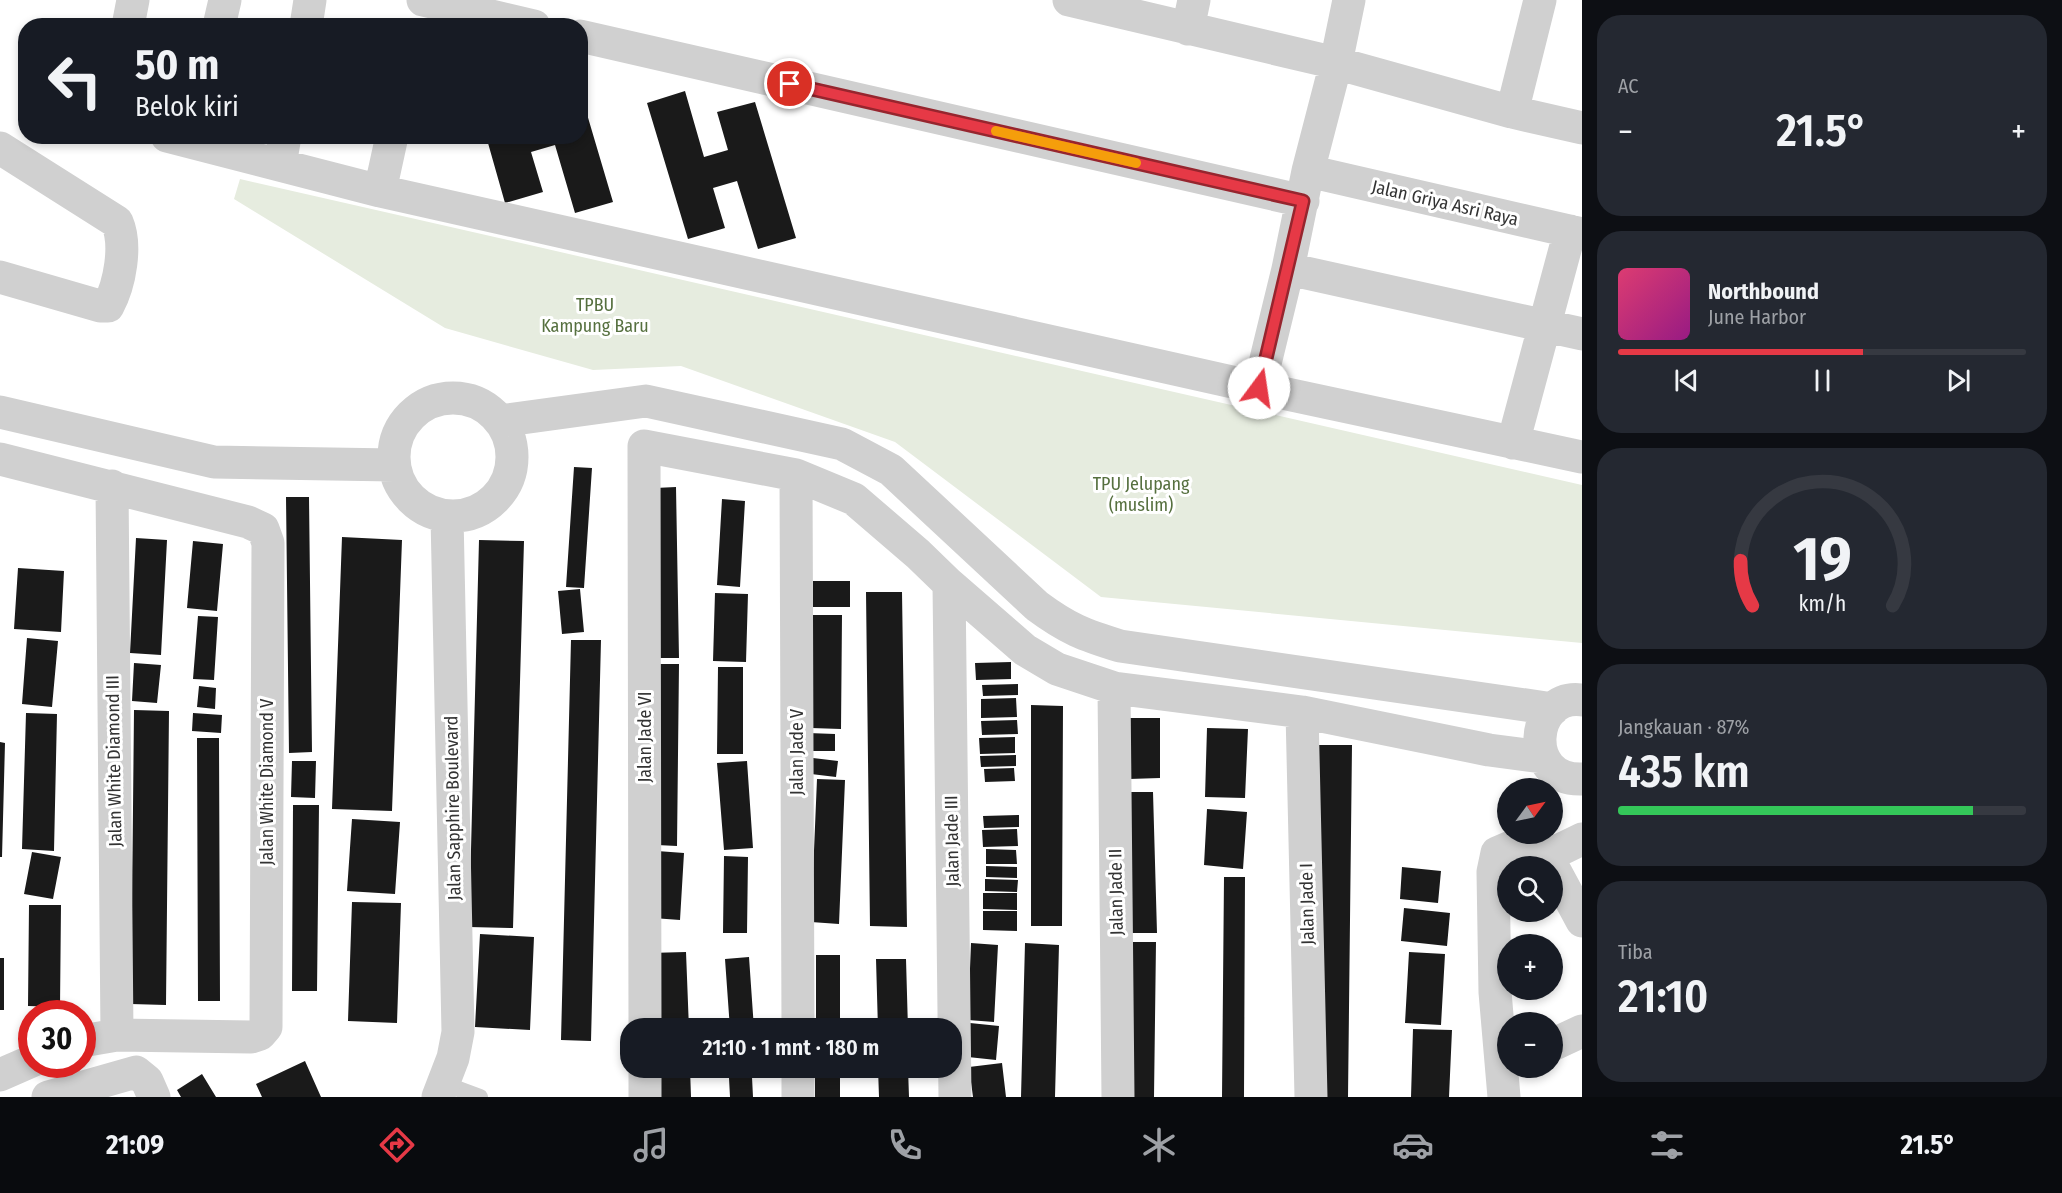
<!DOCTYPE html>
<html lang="id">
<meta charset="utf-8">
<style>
body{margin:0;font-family:"Fira Sans Condensed",sans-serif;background:#242831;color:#f1f3f6;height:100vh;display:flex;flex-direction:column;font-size:22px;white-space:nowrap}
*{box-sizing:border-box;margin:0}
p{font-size:20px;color:#9ea1a6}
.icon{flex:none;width:33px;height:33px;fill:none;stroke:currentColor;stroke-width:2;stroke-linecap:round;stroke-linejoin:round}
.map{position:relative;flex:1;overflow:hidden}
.drawer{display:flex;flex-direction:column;gap:15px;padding:15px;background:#0d0f14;width:480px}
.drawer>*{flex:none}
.top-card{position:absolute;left:18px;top:18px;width:570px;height:126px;border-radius:24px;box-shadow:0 3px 9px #0003;background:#171b24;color:#f1f3f6;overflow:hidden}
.needle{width:39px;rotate:57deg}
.fabs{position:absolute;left:1497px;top:778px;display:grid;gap:12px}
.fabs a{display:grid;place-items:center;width:66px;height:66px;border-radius:50%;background:#171b24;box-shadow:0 3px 9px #0003;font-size:30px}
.speed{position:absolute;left:18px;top:1000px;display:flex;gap:12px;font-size:30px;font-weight:700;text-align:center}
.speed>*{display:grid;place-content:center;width:78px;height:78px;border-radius:50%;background:#171b24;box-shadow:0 3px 9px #0003;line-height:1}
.speed .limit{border:9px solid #d22;background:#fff;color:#111}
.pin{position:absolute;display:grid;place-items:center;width:51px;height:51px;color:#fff;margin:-26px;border:3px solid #fff;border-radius:50%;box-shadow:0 2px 6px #0007}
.me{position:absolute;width:66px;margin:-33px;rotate:14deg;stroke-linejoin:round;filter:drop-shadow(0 0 4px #0008)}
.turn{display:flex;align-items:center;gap:21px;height:126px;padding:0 18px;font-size:27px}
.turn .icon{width:78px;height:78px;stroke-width:2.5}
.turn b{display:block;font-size:42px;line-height:51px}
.big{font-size:45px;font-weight:600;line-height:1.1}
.drawer .card{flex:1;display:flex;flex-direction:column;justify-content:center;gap:9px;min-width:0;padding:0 21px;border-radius:24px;background:#242831}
.drawer .dial{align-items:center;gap:0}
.dial svg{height:156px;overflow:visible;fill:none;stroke:#363941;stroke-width:7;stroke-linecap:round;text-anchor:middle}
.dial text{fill:#f1f3f6;stroke:none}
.song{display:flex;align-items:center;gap:18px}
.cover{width:72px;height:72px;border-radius:9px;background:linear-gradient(135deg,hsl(340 70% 55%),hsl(310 70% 35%))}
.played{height:6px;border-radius:3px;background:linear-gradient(90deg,#e63946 60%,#363941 60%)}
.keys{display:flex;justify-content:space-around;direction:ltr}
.heat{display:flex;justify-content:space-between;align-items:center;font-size:33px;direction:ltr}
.charge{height:9px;border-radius:4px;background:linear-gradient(90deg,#34c759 87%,#363941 0)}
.trip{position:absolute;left:620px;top:1018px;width:342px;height:60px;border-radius:24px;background:#171b24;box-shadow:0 3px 9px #0003;font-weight:600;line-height:60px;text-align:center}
.dock{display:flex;height:96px;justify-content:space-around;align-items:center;background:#090b0e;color:#9ea1a6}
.dock .icon{width:42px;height:42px}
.dock .selected{color:#e63946}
.dock b{font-size:27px;color:#f1f3f6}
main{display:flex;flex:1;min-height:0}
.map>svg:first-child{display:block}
</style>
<main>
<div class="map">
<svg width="1582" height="1097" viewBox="0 0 1582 1097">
<rect width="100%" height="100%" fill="#fff"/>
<path fill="#e6ecdf" d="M240,179L1582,485V643L1101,597L895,442L681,366L593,370L445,328L234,199Z"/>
<path fill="#1a1a1a" d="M685,91L704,157L728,150L717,112L755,102L796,238L758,249L737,181L713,188L725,228L688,239L647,103Z
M581,94L613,202L575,213L555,145L531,152L543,192L505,203L486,136H580Z
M574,467L592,468L584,588L566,587Z
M676,487L679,658H658L655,488Z
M286,497H309L312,752L289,753Z
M722,499L745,501L740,587L717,585Z
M342,537L402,540L392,811L332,809Z
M136,538L167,540L161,655L130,653Z
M479,540L524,541L513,928L469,927Z
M193,541L223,544L217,611L187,608Z
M18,568L64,571L61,632L14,629Z
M813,581H850V607H813Z
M580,589L584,632L562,634L558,591Z
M866,592H902L907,927L870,926Z
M715,593L748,594L746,662L713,661Z
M812,615H842L841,729L811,728Z
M198,616L218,617L214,680L193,679Z
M27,638L58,641L52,707L22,704Z
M571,640H601L591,1041L561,1040Z
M1011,662V679L976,680L975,663Z
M134,663L161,665L157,703L132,701Z
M659,664H679L677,846L657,845Z
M718,667H743V754H717Z
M1018,684V695L983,696L982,685Z
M199,686L216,688L215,709L197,707Z
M1016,698L1017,717L981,718V699Z
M1031,705L1063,706L1062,926H1031Z
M134,710L169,711L166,1005L131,1004Z
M26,713L57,714L54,851L22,849Z
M193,713L222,715L221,733L192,731Z
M1129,718H1160V778L1129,779Z
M1017,720L1018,734L982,735L981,721Z
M1207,728L1248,729L1245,798L1205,797Z
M808,733L835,734V751H808Z
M1015,737V753L980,754L979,738Z
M197,738H219L220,1001H198Z
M0,742L5,743L2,857H0Z
M1319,745H1352L1348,1097H1316Z
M1016,755V766L981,767L980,756Z
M813,758L838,761L836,777L811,774Z
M292,761H316L315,798L291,797Z
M747,761L753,848L724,850L717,763Z
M1014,768L1015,781L985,782L984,769Z
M817,779L845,780L839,924L811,922Z
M1126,792H1153L1157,933H1129Z
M293,805H319L317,991H292Z
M1207,809L1247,812L1243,869L1204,865Z
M1019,815V827L984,828L983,816Z
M352,819L400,822L395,894L347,891Z
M1017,829L1018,846L983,847L982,830Z
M986,849L1016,850L1017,864H986Z
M657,851L684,853L680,920L653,918Z
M32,852L61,857L53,899L24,894Z
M724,856L748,857L747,933H723Z
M986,866L1017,867V878L986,877Z
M1402,867L1441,871L1438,903L1400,899Z
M1224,877H1245L1244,1097H1222Z
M985,879L1018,880L1017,892L985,891Z
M983,893H1017V910L983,909Z
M352,902L401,903L397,1023L348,1021Z
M29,905H61L60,1007L28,1006Z
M1404,908L1450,913L1447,946L1401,941Z
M983,911H1017V931L983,930Z
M480,934L534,937L530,1030L475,1027Z
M1130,942H1156L1154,1097H1129Z
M971,943L998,945L994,1022L968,1020Z
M1025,943L1059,945L1055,1097H1021Z
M686,952L689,1029H652L649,953Z
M1409,952L1445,954L1441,1025L1405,1023Z
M816,955H840V1029H816Z
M749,957L754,1029H730L725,959Z
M0,958H4V1010H0Z
M876,959H906L908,1029H878Z
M970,1023L999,1026L996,1060L968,1057Z
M1413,1029L1452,1030L1449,1097H1411Z
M305,1061L321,1097H262L256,1084Z
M1002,1063L1006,1097H973L969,1067Z
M653,1068H690L691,1097H654Z
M815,1068H840V1097H815Z
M878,1068H908L909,1097H879Z
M202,1074L216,1097H181L177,1090Z
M752,1077L753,1097H730L729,1078Z"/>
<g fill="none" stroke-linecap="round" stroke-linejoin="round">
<path stroke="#d0d0d0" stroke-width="16" d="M445,1084L480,1097"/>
<path stroke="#d0d0d0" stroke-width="33" d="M423,0L534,26
M1069,0L1336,63L1512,112L1582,128
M128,26L133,0
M219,26L225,0
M306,26L310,0
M1188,29L1194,0
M580,36L1303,201
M1512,112L1540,0
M167,136L380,191L1259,388L1582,457
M0,148L117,222C127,245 120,284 108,306H100L0,277
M280,165L285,136
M1308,171L1582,234
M380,191L392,136
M1288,269L1582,334
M1259,388L1288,269L1308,171L1336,63L1349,0
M394 457a59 59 0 1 1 118 0a59 59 0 1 1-118 0Z
M0,412L214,462L394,465
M500,421L646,401L842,444L891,470L1037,606C1068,629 1084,635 1120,646L1553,709
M1513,443L1570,231
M0,459L248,522L263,529L268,543L266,1027L260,1034L251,1037L117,1035L82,1041
M796,475L798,1029
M112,486L117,1035
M949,584L955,1097
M1114,688L1118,1097
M1582,700C1530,693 1522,781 1582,779
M1302,712L1311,1097
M1547,856L1582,921
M1547,856L1582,839
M645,1029L644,446L796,475L854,499L918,554L949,584L1025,650L1057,669L1114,688L1302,712L1489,750L1542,757
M1552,1045L1582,1031
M645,1068V1097
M798,1068V1097
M0,1075L32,1061
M48,1097L136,1072L147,1081L154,1097
M438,1097L453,1058L458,1032L447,516
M1504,1097L1495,992L1493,872L1497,853L1511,847L1547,856"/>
</g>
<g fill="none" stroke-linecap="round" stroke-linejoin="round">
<g stroke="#96252e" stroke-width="15">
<path id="route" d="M790,84L1303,201L1259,388"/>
</g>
<use href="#route" stroke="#e63946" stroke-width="10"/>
<path stroke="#f59e0b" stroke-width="10" d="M996,131L1136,163"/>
</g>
<g text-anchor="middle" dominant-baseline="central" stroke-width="6" stroke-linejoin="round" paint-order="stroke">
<g font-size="18" fill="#333" stroke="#fff">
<text transform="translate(1445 203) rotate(13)">Jalan Griya Asri Raya</text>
<text transform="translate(645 737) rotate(-90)">Jalan Jade VI</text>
<text transform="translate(797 752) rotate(-90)">Jalan Jade V</text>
<text transform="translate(114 761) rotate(-91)">Jalan White Diamond III</text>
<text transform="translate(267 782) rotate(-90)">Jalan White Diamond V</text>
<text transform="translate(453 808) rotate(-91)">Jalan Sapphire Boulevard</text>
<text transform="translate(952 841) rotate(-91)">Jalan Jade III</text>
<text transform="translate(1116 892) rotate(-91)">Jalan Jade II</text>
<text transform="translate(1307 904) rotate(-91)">Jalan Jade I</text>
</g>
<g font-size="18" fill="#56703f" stroke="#fff">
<text x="595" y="305">TPBU<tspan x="595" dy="21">Kampung Baru</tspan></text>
<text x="1141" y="484">TPU Jelupang<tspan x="1141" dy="21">(muslim)</tspan></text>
</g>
</g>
</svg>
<div class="fabs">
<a><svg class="needle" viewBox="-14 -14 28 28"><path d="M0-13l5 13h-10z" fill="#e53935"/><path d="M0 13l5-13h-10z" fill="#9ea1a6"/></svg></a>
<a><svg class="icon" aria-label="search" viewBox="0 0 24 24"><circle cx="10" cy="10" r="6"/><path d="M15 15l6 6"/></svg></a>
<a>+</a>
<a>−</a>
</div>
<div class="speed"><div class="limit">30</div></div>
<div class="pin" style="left:790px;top:84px;background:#d93025"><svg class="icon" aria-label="arrive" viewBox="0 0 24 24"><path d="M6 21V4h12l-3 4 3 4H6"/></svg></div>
<svg class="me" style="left:1259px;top:388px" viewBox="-20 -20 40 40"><circle r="19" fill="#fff"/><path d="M0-13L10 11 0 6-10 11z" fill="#e63946"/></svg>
<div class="trip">21:10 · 1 mnt · 180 m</div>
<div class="top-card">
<div class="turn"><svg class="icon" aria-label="left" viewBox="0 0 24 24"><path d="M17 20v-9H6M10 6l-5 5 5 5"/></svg><div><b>50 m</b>Belok kiri</div></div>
</div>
</div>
<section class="drawer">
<div class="card"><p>AC</p>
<div class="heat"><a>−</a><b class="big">21.5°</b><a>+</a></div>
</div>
<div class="card">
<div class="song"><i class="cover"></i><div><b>Northbound</b><p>June Harbor</p></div></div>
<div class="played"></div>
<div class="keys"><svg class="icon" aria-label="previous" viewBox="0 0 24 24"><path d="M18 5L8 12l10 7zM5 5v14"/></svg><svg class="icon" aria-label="pause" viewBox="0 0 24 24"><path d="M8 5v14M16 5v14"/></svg><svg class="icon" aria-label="next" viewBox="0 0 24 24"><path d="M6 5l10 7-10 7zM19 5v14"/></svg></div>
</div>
<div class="card dial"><svg viewBox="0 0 100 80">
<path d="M14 69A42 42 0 1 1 86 69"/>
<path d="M14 69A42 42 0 0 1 8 46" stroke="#e63946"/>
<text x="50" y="56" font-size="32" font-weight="700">19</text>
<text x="50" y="72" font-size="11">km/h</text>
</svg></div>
<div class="card"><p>Jangkauan · 87%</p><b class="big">435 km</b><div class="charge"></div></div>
<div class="card"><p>Tiba</p><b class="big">21:10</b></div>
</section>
</main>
<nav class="dock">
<b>21:09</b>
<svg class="icon selected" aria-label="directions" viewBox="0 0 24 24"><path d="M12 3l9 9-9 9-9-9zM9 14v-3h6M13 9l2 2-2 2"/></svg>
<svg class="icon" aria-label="music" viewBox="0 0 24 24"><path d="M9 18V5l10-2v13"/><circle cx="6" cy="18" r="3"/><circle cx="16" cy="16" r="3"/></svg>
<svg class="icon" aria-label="phone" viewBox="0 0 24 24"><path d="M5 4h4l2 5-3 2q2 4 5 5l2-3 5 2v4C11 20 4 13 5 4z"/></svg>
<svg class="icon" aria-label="climate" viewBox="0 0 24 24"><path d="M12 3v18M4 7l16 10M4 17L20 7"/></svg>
<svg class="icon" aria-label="car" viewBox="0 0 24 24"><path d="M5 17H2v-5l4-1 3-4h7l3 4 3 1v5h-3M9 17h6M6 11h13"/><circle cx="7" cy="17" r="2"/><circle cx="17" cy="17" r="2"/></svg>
<svg class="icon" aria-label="filters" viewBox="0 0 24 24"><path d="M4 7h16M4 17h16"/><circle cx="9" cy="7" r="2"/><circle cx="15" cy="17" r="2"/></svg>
<b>21.5°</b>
</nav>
